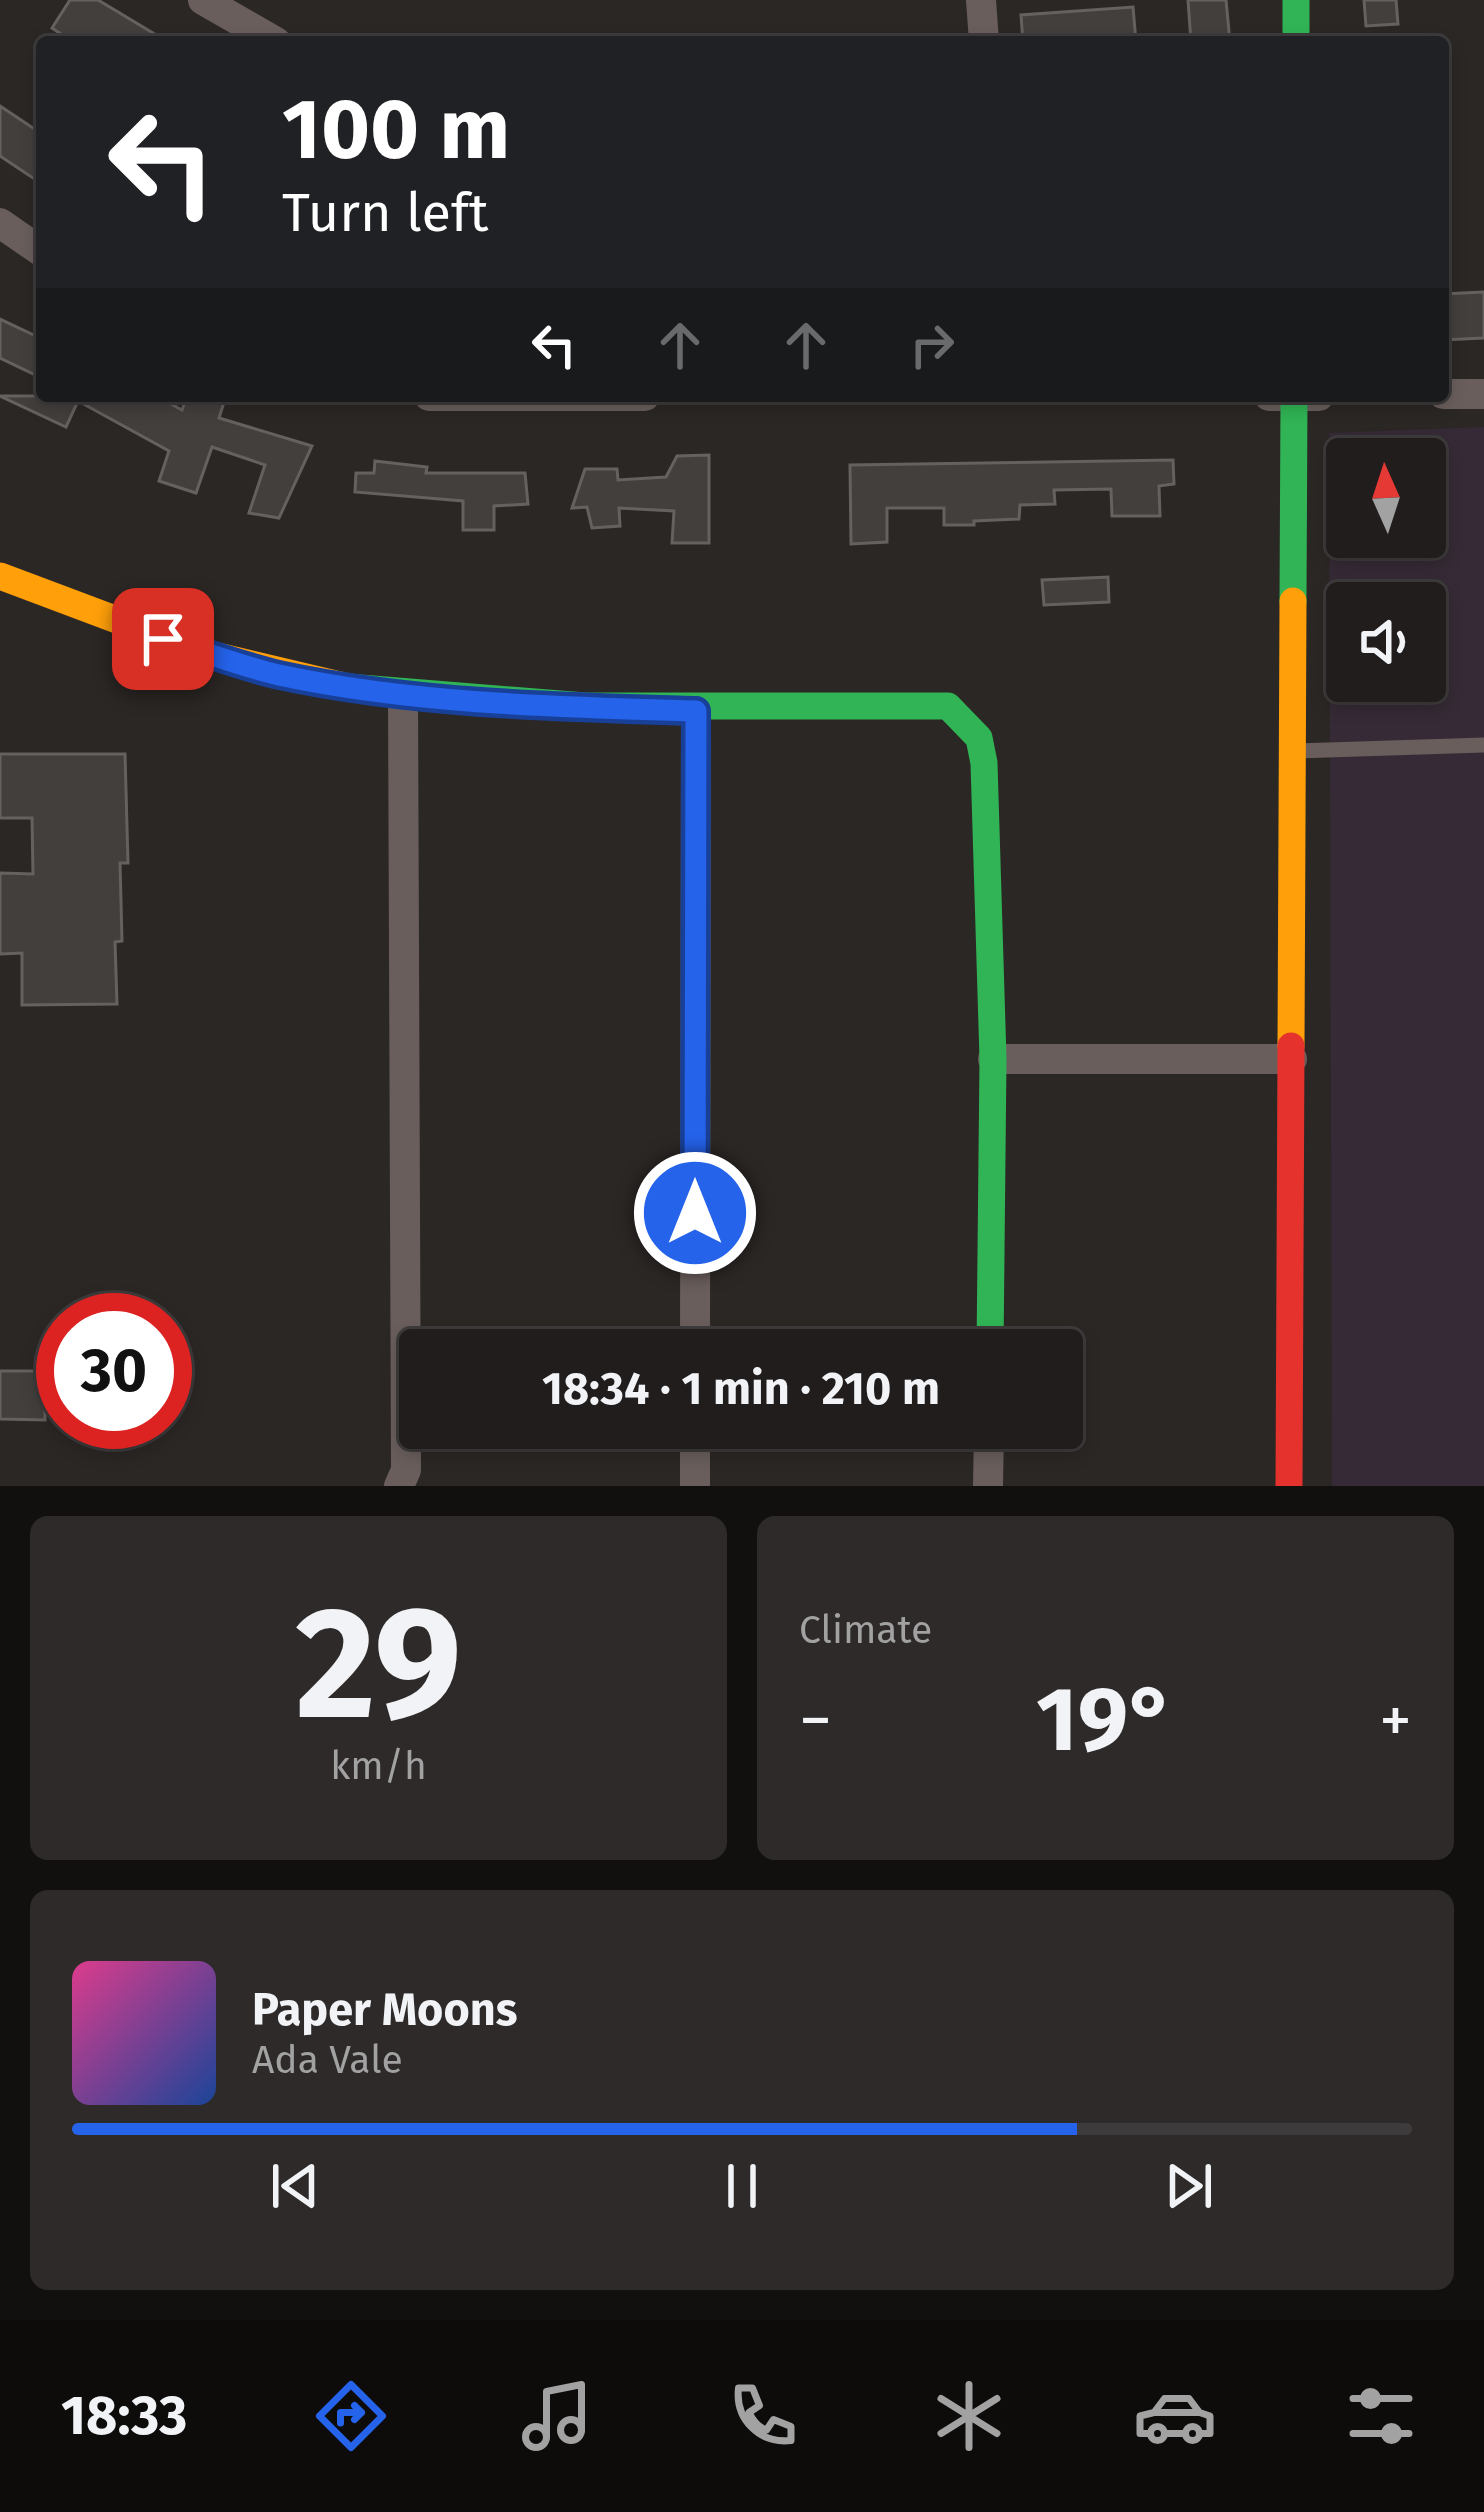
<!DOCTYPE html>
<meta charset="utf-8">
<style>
body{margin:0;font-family:"Fira Sans",sans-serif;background:#2d2a29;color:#f1f3f6;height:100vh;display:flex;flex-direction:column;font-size:45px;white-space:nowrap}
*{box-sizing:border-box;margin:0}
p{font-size:39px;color:#a2a2a3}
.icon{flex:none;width:66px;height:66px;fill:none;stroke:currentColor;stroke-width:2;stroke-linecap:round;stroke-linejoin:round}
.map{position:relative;height:1486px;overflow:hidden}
.sheet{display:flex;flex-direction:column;gap:30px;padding:30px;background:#12100f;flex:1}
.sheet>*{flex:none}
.banner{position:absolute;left:36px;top:36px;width:1413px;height:366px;border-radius:12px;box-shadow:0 6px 18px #0003,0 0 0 3px #3d3b3b;background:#202124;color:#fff;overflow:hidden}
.needle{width:78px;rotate:357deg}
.controls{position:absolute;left:1326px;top:438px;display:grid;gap:24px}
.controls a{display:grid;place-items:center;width:120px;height:120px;border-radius:12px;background:#201d1c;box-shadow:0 6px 18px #0003,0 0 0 3px #3d3b3b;font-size:60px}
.speed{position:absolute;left:36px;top:1293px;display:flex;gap:24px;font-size:60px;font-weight:700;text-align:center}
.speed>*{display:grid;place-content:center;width:156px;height:156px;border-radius:50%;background:#201d1c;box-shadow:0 6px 18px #0003,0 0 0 3px #3d3b3b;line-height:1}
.speed .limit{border:18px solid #d22;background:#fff;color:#111}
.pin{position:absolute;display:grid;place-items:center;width:102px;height:102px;color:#fff;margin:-51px;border-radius:24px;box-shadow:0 6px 18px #0006}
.me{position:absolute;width:132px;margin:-66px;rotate:0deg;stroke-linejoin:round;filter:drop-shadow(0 0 9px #0008)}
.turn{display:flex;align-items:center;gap:42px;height:252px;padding:0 48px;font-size:54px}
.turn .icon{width:156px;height:156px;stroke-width:2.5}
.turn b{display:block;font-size:84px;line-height:102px}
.lanes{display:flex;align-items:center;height:114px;padding:0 48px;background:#0003;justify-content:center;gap:60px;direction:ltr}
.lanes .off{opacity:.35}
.big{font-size:90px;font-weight:700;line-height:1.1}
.sheet .widget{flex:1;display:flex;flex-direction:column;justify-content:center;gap:18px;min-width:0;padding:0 42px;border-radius:18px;background:#2d2a29}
.sheet .dial{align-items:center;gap:0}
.dial b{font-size:156px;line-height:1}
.song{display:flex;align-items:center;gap:36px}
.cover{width:144px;height:144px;border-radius:18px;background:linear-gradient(135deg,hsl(330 70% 55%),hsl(220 70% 35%))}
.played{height:12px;border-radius:6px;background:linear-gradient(90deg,#2563eb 75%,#3d3b3b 75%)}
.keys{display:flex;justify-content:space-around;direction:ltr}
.heat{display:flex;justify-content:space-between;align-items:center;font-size:66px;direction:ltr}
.sheet .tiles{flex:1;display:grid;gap:30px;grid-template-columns:1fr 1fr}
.widget:last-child{grid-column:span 2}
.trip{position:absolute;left:399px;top:1329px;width:684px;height:120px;border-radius:12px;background:#201d1c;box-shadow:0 6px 18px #0003,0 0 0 3px #3d3b3b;font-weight:700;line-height:120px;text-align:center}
.tab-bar{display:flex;height:192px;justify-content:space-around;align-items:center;background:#0d0c0b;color:#a2a2a3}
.tab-bar .icon{width:84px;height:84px}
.tab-bar .active{color:#2563eb}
.tab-bar b{font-size:54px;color:#f1f3f6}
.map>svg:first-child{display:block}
</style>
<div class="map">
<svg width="1484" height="1486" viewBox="0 0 1484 1486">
<rect width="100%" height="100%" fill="#2b2725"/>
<path fill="#352a35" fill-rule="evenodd" d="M1484,427V1486H1332L1329,433ZM1347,459H1425V537H1347ZM1347,603H1425V681H1347Z"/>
<path fill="#423f3d" stroke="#64615f" stroke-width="3" d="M70,0H98L168,42H73L52,28Z
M1188,0H1226L1230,42H1191Z
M1364,0H1396L1398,24L1366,26Z
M1133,7L1136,42H1023L1021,15Z
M0,106L42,134V184L0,156Z
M1484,292V338L1443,340V294Z
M0,319L42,339V378L0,358Z
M0,396H157L182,410L187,396H226L219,418L312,446L279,518L249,513L265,465L212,447L196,493L159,481L169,451L78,401L66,427Z
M709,455V543H672L674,511L619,508L620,526L592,528L587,507L572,508L585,469H617L618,480L666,477L677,456Z
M1173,460L1174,484L1159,486L1160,516H1112L1111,489L1054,490L1055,504L1020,505L1019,519L974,521V525H944V508H887V542L851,544L850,465Z
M375,461L427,467L426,473H525L528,504L494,506V530H463V501L355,492L356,473H374Z
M1108,577L1109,602L1044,605L1042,580Z
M0,754H125L128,863H120L122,941L115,942L117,1004L22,1005V953L0,954V873L33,874L32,818H0Z
M0,1371H45V1420L0,1419Z"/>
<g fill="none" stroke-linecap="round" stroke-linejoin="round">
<path stroke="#695e5b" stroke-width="15" d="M1296,751L1484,745"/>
<path stroke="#695e5b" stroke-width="30" d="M203,0L276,42
M981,0L984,42
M0,223L42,252
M1443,394H1484
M429,396H645
M1269,396H1319
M993,1059H1292
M695,1350L696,711
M399,1486L406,1470L403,693
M695,1486V1428
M988,1486L989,1428"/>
<path stroke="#30b455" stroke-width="27" d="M1296,0V42
M1293,601L1294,396
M348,687L585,706H948L979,738L984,763L993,1059L990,1350"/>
<path stroke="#ff9f0a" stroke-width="27" d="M0,576L205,653L348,687
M1291,1046L1293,601"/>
<path stroke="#e5322d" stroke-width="27" d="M1289,1486L1291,1046"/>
</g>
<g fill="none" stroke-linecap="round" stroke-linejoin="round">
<g stroke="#184099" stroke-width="30">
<path id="route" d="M163,639C201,651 240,666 279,675C414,704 558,707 696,711L695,1213"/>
</g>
<use href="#route" stroke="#2563eb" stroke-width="21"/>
</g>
</svg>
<div class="controls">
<a><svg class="needle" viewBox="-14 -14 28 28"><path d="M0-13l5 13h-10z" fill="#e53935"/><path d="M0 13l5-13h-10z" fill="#a2a2a3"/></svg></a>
<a><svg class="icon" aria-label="sound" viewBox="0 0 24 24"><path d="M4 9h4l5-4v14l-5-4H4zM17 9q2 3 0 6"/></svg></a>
</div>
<div class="speed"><div class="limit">30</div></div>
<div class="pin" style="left:163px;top:639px;background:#d93025"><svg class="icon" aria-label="arrive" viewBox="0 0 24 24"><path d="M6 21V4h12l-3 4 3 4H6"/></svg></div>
<svg class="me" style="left:695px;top:1213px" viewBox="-20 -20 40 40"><circle r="17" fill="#2563eb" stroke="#fff" stroke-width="3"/><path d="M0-11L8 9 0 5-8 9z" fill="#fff"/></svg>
<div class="trip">18:34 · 1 min · 210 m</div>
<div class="banner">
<div class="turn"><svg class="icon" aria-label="left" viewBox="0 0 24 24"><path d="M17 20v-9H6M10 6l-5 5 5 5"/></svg><div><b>100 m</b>Turn left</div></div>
<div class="lanes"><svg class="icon" aria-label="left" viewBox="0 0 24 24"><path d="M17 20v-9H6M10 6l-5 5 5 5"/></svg><svg class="icon off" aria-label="ahead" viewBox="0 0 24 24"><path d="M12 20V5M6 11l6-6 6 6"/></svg><svg class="icon off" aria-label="ahead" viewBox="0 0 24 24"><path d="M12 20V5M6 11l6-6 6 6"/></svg><svg class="icon off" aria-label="right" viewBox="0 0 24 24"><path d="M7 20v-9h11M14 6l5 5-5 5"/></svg></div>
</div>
</div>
<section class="sheet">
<div class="tiles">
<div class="widget dial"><b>29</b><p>km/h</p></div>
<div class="widget"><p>Climate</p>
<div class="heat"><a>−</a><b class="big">19°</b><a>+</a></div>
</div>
<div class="widget">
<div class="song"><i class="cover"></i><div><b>Paper Moons</b><p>Ada Vale</p></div></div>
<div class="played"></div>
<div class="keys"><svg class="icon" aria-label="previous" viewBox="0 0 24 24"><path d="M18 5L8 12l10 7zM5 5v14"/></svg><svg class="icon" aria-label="pause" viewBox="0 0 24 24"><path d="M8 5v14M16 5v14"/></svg><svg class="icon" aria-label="next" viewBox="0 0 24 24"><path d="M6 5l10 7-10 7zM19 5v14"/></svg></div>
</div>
</div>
</section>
<nav class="tab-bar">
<b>18:33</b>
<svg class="icon active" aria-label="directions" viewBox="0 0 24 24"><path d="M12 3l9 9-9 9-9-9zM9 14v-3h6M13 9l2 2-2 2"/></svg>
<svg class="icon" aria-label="music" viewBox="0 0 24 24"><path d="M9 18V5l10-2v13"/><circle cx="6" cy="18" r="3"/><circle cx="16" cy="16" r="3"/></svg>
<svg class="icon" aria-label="phone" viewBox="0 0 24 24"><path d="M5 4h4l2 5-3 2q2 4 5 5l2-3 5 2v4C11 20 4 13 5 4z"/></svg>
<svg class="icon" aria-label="climate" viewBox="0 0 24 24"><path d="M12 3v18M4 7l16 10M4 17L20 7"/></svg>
<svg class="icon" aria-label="car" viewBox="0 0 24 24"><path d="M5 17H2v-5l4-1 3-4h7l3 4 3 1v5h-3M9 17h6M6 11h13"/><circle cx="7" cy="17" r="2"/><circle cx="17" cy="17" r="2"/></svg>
<svg class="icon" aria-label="filters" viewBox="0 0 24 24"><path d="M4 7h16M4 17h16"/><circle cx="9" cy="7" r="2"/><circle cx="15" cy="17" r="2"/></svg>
</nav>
